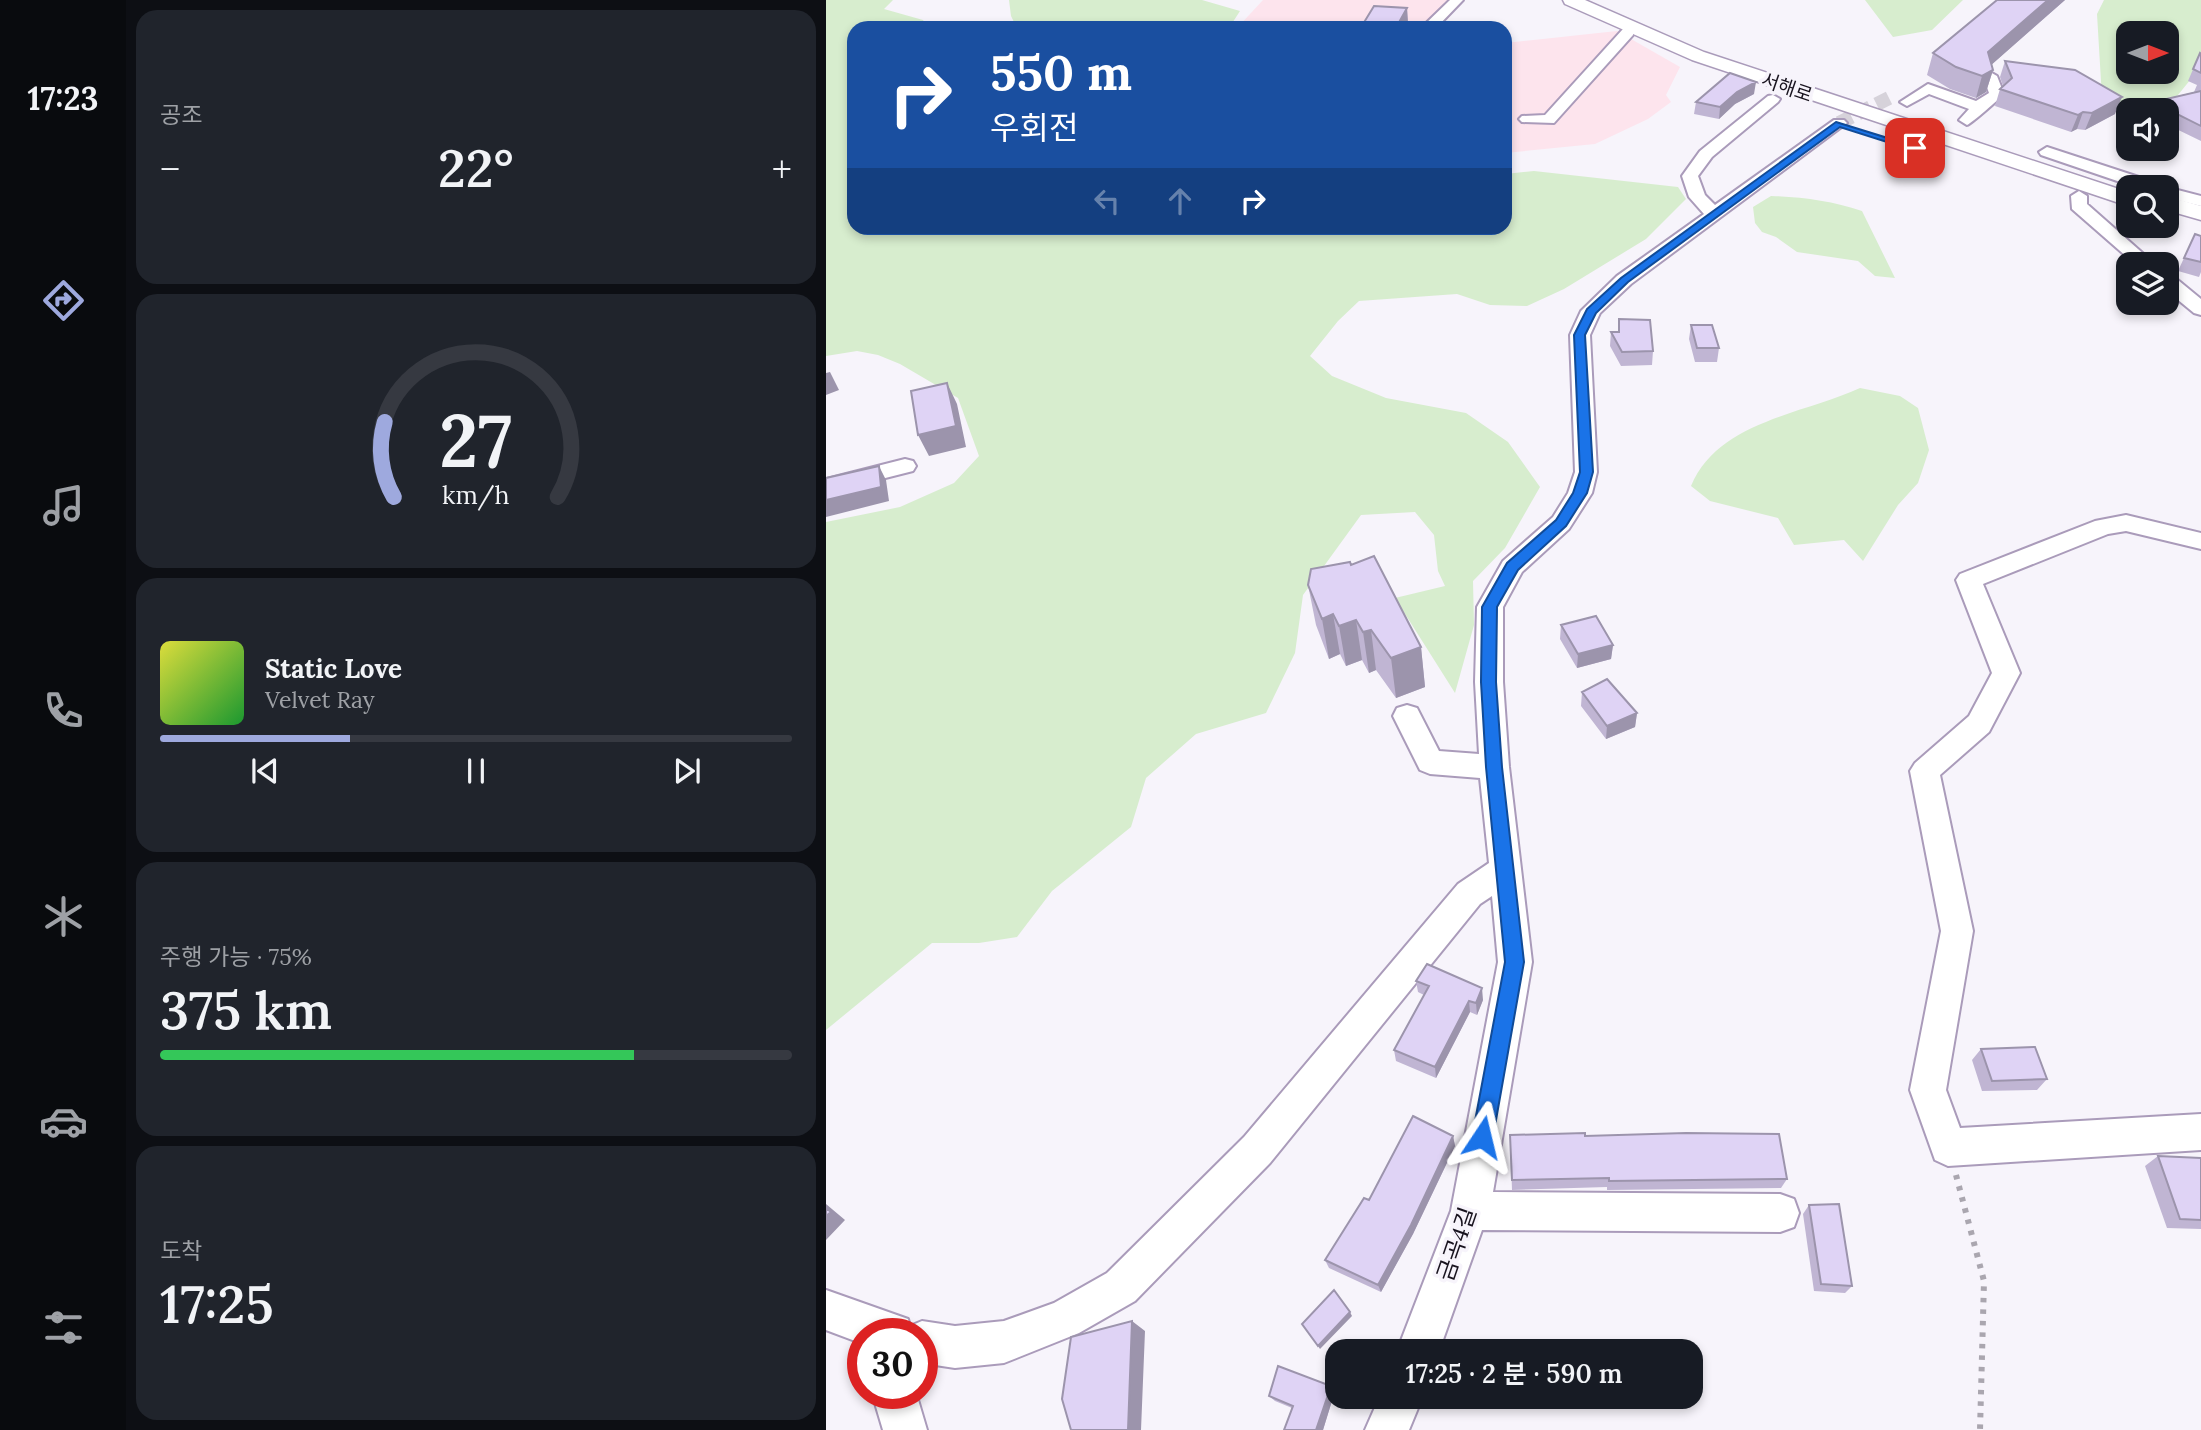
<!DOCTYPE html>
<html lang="ko">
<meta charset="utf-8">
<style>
body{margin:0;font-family:Lora,"Noto Sans KR",serif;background:#20242c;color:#f1f3f6;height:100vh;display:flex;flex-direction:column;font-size:26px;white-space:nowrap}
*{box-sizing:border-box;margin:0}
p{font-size:23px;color:#9ea1a6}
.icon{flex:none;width:38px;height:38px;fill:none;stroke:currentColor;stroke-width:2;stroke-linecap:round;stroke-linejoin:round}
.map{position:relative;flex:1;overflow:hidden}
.details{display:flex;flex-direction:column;gap:10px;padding:10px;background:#0d0f14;width:700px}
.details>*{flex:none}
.banner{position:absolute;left:21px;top:21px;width:665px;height:214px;border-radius:21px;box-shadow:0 4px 10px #0003;background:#1a4fa0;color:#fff;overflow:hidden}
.needle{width:46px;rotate:90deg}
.tools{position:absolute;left:1290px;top:21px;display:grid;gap:14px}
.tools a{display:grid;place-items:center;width:63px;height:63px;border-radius:14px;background:#171b24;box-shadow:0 4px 10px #0003;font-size:35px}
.speed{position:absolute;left:21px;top:1318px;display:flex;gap:14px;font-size:35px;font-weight:700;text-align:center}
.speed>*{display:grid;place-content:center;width:91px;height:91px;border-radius:50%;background:#171b24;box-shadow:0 4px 10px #0003;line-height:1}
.speed .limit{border:10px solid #d22;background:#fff;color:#111}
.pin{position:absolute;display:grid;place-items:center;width:60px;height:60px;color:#fff;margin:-30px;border-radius:14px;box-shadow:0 4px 10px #0006}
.me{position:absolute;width:77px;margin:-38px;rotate:10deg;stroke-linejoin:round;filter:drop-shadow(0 0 5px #0008)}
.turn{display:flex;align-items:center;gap:24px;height:147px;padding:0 28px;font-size:32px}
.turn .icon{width:91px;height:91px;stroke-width:2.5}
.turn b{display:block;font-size:49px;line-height:60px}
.lanes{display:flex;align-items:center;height:66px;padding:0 28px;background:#0003;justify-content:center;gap:35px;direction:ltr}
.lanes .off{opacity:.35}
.big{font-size:52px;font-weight:600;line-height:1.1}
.details .widget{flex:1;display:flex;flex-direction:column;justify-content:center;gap:10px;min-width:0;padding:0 24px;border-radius:21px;background:#20242c}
.details .dial{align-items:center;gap:0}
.dial svg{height:182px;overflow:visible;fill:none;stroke:#363941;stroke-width:7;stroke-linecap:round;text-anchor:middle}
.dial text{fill:#f1f3f6;stroke:none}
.song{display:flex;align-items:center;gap:21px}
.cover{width:84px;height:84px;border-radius:10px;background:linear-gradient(135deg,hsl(60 70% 55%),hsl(130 70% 35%))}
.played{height:7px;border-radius:4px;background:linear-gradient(90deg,#9ea9de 30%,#363941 30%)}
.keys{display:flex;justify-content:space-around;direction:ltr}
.heat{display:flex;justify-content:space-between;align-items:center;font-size:38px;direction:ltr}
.charge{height:10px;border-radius:5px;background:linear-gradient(90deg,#34c759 75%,#363941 0)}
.trip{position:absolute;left:499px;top:1339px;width:378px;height:70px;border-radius:21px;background:#171b24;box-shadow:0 4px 10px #0003;font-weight:600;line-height:70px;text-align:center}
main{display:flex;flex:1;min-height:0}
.tabs{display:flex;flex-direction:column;width:126px;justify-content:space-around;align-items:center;background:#090b0e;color:#9ea1a6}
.tabs .icon{width:49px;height:49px}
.tabs .active{color:#9ea9de}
.tabs b{font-size:32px;color:#f1f3f6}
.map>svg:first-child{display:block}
</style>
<main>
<nav class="tabs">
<b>17:23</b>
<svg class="icon active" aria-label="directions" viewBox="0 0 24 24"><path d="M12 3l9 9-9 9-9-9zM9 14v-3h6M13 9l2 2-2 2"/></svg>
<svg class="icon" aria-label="music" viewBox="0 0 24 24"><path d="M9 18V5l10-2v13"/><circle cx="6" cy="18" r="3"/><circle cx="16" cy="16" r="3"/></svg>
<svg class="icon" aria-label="phone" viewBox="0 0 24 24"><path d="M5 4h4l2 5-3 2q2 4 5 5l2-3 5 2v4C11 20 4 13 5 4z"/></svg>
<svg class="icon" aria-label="climate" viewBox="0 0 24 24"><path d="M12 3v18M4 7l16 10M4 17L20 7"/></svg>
<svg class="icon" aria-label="car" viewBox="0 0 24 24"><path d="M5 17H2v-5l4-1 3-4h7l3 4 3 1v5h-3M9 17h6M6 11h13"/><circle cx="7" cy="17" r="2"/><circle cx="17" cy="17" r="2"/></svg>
<svg class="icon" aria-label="filters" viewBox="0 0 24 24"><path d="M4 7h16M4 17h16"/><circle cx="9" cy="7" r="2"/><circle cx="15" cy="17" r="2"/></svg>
</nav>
<section class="details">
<div class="widget"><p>공조</p>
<div class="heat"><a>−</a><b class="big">22°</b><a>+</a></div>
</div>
<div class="widget dial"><svg viewBox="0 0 100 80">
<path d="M14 69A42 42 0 1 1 86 69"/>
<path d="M14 69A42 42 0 0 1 10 36" stroke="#9ea9de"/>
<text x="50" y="56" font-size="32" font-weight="700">27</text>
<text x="50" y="72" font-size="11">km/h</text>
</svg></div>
<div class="widget">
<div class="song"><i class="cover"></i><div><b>Static Love</b><p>Velvet Ray</p></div></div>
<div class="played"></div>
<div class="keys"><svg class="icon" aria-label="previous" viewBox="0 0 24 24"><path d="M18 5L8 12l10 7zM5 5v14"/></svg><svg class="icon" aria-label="pause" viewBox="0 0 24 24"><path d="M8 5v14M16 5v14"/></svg><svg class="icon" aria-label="next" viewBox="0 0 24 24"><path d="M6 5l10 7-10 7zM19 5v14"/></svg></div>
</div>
<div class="widget"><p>주행 가능 · 75%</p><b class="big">375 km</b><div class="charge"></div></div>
<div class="widget"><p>도착</p><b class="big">17:25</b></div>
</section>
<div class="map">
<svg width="1375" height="1430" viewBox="0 0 1375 1430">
<rect width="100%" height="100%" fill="#f7f4fb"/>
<path fill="#fde4ed" d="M437,0H639L612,28H411Z
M791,31L854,67L840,95L845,102L822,119L769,144L679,153V43Z"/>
<path fill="#d7edce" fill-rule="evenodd" d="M0,0H67L58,9L97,20L102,28H28V228H679V174L708,171L852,187L860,199L820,239L738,289L701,306L664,305L631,294L533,301L512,321L484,356L506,376L560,398L640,413L682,442L714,487L679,548L647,581L648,625L629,693L569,598L619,586L612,571L608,535L589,512L535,515L477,595L469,653L440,713L370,734L320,778L305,827L226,891L191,937L153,943H106L0,1030V522L74,507L128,483L153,456L132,398L74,364L52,355L31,351L0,356Z
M183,0H376L414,11L403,28H191L185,16Z
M1039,0H1137L1106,30L1067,37Z
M1278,0H1375V78L1365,79L1343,106L1333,110L1301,112L1276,98L1271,14ZM1302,33H1340V72H1302Z
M945,196C977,197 1006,201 1036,211L1069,278L1049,276L1032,261L971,252L950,237L936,232L929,223L927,207Z
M1034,388L1074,396L1092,408L1103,450L1092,483L1072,505L1037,561L1018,540L968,545L952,518L884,501L865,486C892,421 978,414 1034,388Z"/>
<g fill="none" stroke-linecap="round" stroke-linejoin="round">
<path stroke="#d6d2da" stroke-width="14" stroke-dasharray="14 7" stroke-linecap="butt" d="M1013,123L1063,98"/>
<g stroke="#aa9bba" stroke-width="4">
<path id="minor" d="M624,0H637L610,28H595Z
M802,28L807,29V35L728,123L696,122L693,119L696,116L719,115L797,29Z
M1164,72L1171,76L1178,94C1173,99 1146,123 1141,125L1133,120L1143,109L1103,94L1081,106L1074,102L1102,84L1150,101L1163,93L1157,76Z
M947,95L954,99L952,102L886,157L872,176L879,195L889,205L1008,120H1018L1021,123L805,284L774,313L764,335L771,472L766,493L743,529L696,572L677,607V682L683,767L706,962L667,1192L954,1194L968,1199L973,1213L968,1227L954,1232L656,1230L613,1351H571L625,1211L672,962L666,896L654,904L444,1163L309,1301L253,1333L178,1363L129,1368L96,1363V1334H37V1344L0,1330V1290L82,1319L84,1326L96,1321L129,1326L178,1321L228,1303L281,1273L418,1137L632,884L663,863L654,778L604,774L594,770L567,716L571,708L581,705L591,708L613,751L653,754L649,682L651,607L677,561L727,517L742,493L749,472L744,335L755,311L791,276L878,214L863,197L856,176L874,151L942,96Z
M1221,147L1331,183L1333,187H1309L1215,155L1213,152Z
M1339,187H1340L1375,196V206L1340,197Z
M1253,191L1261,196V204L1329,264H1309L1246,209L1245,196Z
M1340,275L1347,276L1375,299V315L1368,313L1340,290Z
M79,459L87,461L90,466L87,471L0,493V479Z
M1300,515L1375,533V549L1300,531L1282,534L1157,584L1194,673L1163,732L1114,775L1147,931L1120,1090L1134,1128L1375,1114V1150L1122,1166L1109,1160L1084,1090L1115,931L1084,771L1089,763L1143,716L1166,673L1130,580L1134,574L1269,521Z
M46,1393H90L101,1430H57Z
M554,1396H597L583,1430H539Z"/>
</g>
<g stroke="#aa9bba" stroke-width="3">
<path id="major" d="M737,0H759L878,52L1302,192V206L866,60L739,4Z
M1340,196L1375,206V220L1340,210Z"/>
</g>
<path stroke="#aaa6af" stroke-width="6" stroke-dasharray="4.5 7" stroke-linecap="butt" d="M1130,1175L1158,1281L1154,1430"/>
<use href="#minor" fill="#fff" fill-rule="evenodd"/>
<use href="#major" fill="#fff" fill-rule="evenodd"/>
</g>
<path fill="#c0b5d3" d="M1171,0H1239L1165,65L1167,70L1160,92L1150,98L1124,89L1101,75L1107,53Z
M581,8L582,24L580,28H538L537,24Z
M1374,53L1375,54V141L1340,124V110H1323L1327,102L1368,92L1371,85L1362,81Z
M1179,61L1289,114L1259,130L1251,129L1245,132L1169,106L1174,89L1177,86L1174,77Z
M928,94L909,104L893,119L868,114L870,102Z
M1369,234L1375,236V272L1373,277L1352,271Z
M865,325L893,348L891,362H869L863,339Z
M785,332L827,351L826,365L795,366L784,346Z
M525,565L595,647L599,687L570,698L550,670L543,673L536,660L520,666L514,654L503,659L490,625L482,585Z
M735,625L787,645L785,659L751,668L734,639Z
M756,692L811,713L809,727L780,739L755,706Z
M590,981L657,1000L651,1015L644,1012L610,1078L570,1061L568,1050L598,995L592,992Z
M1155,1049L1221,1079L1211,1090L1156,1091L1146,1060Z
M684,1135L759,1136L961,1179L955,1188L781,1190V1187L686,1190Z
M627,1136L629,1146L587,1234L555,1292L503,1268L499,1260L543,1200Z
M1332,1156L1375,1158V1229L1341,1228L1319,1166Z
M983,1205L1026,1286L1019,1293L988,1291L977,1214Z
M509,1391L497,1430H458L466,1408L449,1401L443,1396Z"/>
<path fill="#9c94ac" d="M1222,0H1239L1155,74L1162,52Z
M581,8L582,24L580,28H571V26Z
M1167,70L1160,92L1150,98L1156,76Z
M930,82L928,94L909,104L893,119L894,107L911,92Z
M1296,97L1289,114L1259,130L1266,113Z
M1257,112L1251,129L1245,132L1252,115Z
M4,372L13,390L0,395V373Z
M121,383L131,404L140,447L103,456L92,435Z
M53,466L60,480L63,501L0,517V500Z
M507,614L514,654L503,659L496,619Z
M530,620L536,660L520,666L513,626Z
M545,630L550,670L543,673L537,632Z
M787,645L785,659L751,668L752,654Z
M595,647L599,687L570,698L565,658Z
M811,713L809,727L780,739L781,726Z
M656,988L657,1000L651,1015L650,1003Z
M643,1001L644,1012L610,1078L609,1067Z
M627,1136L629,1146L587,1234L555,1292L552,1285Z
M0,1204L19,1220L0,1240Z
M524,1312L526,1316L494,1349L492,1346Z
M306,1321L319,1331L315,1430H302Z
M505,1386L509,1391L497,1430H490Z"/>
<path fill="#dfd3f5" stroke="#9c94ac" stroke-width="2" d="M1171,0H1222L1162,52L1167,70L1156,76L1130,67L1107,53Z
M548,6L581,8L571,26L537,24Z
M1374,53L1375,54V73L1367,69Z
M1179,61L1249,70L1296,97L1266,113L1257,112L1252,115L1174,89L1186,78Z
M904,73L930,82L911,92L894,107L870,102Z
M1375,91V126L1327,102Z
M1369,234L1375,236V262L1358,258Z
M793,319L824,320L827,351L796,352L785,332H793Z
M865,325H886L893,348H871Z
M121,383L130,426L92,435L85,391Z
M53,466L55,487L0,500V478Z
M548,556L595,647L565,658L545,630L537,632L530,620L513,626L507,614L496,619L482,585L485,569L524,562L525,565Z
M770,616L787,645L752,654L735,625Z
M781,679L811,713L781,726L756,692Z
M601,964L656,988L650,1003L643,1001L609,1067L568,1050L603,986L590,981Z
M1209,1047L1221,1079L1166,1081L1155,1049Z
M587,1116L627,1136L585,1225L552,1285L499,1260L538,1198L543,1200Z
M759,1133V1136L860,1133L953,1134L961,1179L783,1181V1178L686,1180L684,1135Z
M1332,1156L1375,1158V1220L1354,1219Z
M1013,1204L1026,1286L995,1284L983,1205Z
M0,1208L5,1212L0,1216Z
M508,1290L524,1312L492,1346L476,1324Z
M306,1321L302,1430H245L236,1399L245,1337Z
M452,1366L505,1386L490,1430H458L467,1406L443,1396Z"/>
<path fill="#1a73e8" stroke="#114b97" stroke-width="2" d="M1010,122L1094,148L1086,150L1014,127L802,282L770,313L759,335L767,472L761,493L740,526L692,570L671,607L670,682L676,767L698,962L667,1137L664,1145L656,1148L649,1145L646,1137L679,962L660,767L655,682L656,607L681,563L730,520L747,493L754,472L748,335L761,309L795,278Z"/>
<g text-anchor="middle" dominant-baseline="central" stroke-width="7" stroke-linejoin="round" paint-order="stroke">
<g font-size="19" fill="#18131e" stroke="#f7f4fb">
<text transform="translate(961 87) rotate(19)">서해로</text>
</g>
<g font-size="23" fill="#18131e" stroke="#f7f4fb">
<text transform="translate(630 1244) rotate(-71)">금곡4길</text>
</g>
</g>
</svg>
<div class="tools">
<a><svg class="needle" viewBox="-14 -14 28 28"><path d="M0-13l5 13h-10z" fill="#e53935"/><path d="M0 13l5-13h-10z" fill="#9ea1a6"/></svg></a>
<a><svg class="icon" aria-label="sound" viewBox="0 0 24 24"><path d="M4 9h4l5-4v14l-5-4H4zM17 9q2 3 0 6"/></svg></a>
<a><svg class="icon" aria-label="search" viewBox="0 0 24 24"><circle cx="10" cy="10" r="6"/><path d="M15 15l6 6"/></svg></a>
<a><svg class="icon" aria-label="layers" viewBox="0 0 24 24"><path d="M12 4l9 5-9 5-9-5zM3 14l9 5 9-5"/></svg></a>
</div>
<div class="speed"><div class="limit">30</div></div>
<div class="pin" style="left:1089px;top:148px;background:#d93025"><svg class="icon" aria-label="arrive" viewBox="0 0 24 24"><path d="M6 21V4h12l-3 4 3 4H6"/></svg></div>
<svg class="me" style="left:656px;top:1137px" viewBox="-20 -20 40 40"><path d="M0-17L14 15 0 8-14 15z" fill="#1a73e8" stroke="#fff" stroke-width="4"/></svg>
<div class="trip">17:25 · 2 분 · 590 m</div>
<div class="banner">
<div class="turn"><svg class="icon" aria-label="right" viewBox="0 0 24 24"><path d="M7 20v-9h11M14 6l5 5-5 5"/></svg><div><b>550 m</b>우회전</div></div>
<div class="lanes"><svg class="icon off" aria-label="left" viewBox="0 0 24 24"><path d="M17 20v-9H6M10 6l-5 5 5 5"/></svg><svg class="icon off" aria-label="ahead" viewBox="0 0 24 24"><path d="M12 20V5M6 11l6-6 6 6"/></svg><svg class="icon" aria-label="right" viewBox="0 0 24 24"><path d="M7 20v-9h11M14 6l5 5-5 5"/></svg></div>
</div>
</div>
</main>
